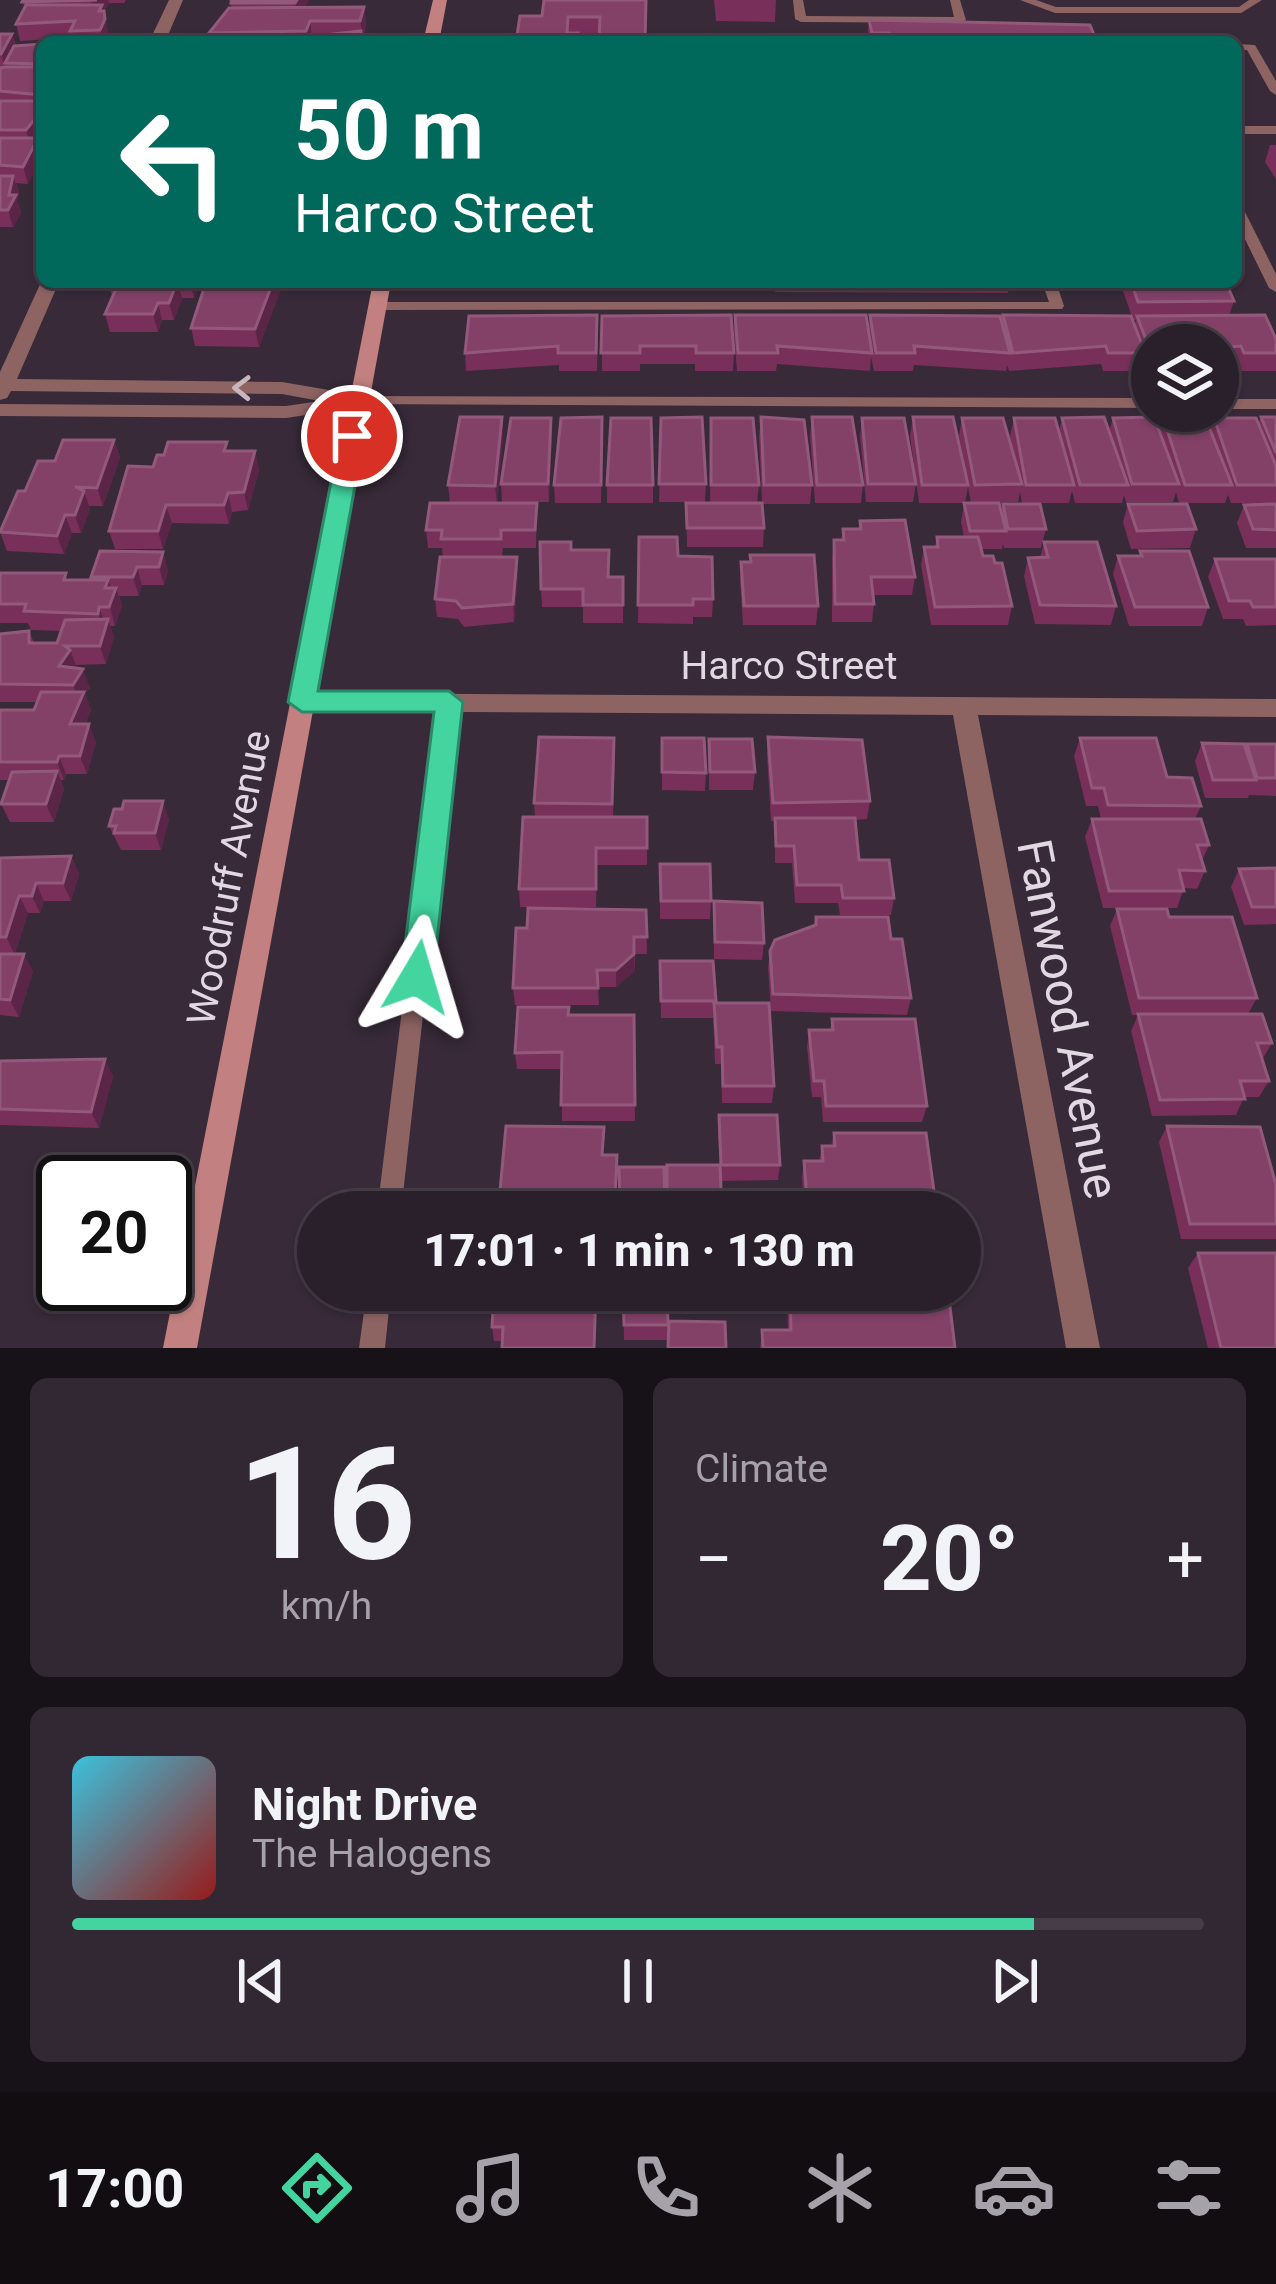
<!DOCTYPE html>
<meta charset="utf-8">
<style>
body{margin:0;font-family:Roboto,sans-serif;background:#322833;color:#f1f3f6;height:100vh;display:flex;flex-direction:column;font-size:45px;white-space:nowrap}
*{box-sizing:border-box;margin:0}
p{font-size:39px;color:#a5a3a9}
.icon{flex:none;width:66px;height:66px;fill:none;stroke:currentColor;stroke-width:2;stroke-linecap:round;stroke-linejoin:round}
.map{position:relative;height:1348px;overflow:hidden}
.details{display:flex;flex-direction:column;gap:30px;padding:30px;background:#171218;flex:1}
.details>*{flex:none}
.hud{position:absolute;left:36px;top:36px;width:1206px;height:252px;border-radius:18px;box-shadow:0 3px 9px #0004,0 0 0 3px #463e47;background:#00695c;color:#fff;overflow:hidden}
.tools{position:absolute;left:1131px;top:324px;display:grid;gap:24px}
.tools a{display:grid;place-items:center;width:108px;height:108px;border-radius:50%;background:#2a202b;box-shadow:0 3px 9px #0004,0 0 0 3px #463e47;font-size:60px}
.speed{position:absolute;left:36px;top:1155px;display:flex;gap:24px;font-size:60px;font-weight:700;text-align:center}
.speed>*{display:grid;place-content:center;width:156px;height:156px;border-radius:50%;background:#2a202b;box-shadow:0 3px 9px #0004,0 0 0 3px #463e47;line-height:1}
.speed .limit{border:6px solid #111;border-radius:18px;background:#fff;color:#111}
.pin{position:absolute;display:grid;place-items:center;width:102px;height:102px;color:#fff;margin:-51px;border:6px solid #fff;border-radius:50%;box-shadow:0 3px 12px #0007}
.me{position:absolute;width:132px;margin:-66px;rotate:7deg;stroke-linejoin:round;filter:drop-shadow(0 0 9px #0008)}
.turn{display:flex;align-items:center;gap:42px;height:252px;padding:0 60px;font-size:54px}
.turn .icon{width:156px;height:156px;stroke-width:2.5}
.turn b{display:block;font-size:84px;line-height:102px}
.big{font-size:90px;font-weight:800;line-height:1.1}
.details .tile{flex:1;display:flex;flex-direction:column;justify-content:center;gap:18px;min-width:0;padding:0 42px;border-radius:18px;background:#322833}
.details .dial{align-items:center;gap:0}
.dial b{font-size:156px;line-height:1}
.song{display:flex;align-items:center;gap:36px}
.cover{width:144px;height:144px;border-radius:18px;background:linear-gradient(135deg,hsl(190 70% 55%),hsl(0 70% 35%))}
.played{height:12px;border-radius:6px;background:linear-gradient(90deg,#43d4a0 85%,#463e47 85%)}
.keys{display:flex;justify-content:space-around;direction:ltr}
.heat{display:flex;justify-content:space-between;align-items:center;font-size:66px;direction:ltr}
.details .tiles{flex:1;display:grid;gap:30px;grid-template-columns:1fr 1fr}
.tile:last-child{grid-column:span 2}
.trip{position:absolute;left:297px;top:1191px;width:684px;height:120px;border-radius:60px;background:#2a202b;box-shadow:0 3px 9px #0004,0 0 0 3px #463e47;font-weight:800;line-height:120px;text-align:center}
.menu{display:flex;height:192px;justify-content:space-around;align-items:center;background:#110d11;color:#a5a3a9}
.menu .icon{width:84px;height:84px}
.menu .active{color:#43d4a0}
.menu b{font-size:54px;color:#f1f3f6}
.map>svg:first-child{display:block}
</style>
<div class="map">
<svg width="1276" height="1348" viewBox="0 0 1276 1348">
<rect width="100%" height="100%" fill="#382a39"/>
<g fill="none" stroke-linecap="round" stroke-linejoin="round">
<path fill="#8e6463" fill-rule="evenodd" d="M793,0H803L806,16L954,17L950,0H960L966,20L960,23L801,22L795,19Z
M1020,0H1036L1056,7H1239L1249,0H1262L1241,13H1055Z
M1236,44L1255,45L1276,81V95L1270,91L1247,50H1236Z
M1236,126H1276V134H1236Z
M1236,204L1243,208L1276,274V292L1269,288L1236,221Z
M1042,282H1056L1064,306L1062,309L377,310L370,306L377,302H1049Z
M358,396L1152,398V408L353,404L350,401Z
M1218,399H1276V409H1218Z
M449,695L455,697L458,702L401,1212H377L440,702L443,697Z
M367,1290H391L385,1348H359Z"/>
<path fill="#8e6463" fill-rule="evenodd" d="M169,0H183L165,42H149Z
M42,280L59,282L17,379L282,382L358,395L368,401L358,407L343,405L333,411L286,418L0,416V404L286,406L320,401L282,394L11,391L7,398L0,400V372Z
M302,693L1276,699V717L978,715L1100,1348H1066L953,715L302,711L293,708L290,702L293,696Z"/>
<path fill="#c28180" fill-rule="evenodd" d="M433,0H447L439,42H423Z
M373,282H391L197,1348H163Z"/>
</g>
<path fill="#782f59" d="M23,0H126L124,3H109L104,12L109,36L106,42H69H73L72,38L20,41L16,24L24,9Z
M229,0H309L304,8L364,7L366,23L363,42L314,37L310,42H204L210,41L209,33L232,8Z
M646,0L645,42H516L542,16Z
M714,0H776L775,22L716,21Z
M869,20L1097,42H867Z
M0,34H12L16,45L42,44V133L38,138L28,184L16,183L19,193L17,201L21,213L13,227H0Z
M1270,145H1276V179L1265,162Z
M108,282H200L194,298H182L174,320H162L158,332H110L105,314L112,296Z
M774,282H1010L1008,293L775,292Z
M1120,282H1221L1234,301L1229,315L1276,339V371H1238L1235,364L1218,365V345H1152V370L1146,371L1143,362L1140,371H1103L1101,364L1009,371L1007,365L1006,371L914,365L913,371H874L871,357L870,371L777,364L776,371H737L734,333L735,315L868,329L870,315L1002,323L1003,315L1135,324L1136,320H1133Z
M283,284L259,347L195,346L191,328Z
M602,316L734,353L733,371H695V364H640V371H602Z
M598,333L597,371H559V365L466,371L465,353Z
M502,417L503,436L497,503H537L536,548H503L502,557H517L518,575L514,622L464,627L458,619L437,617L435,599L443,557L442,548H428L426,530L450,503L448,485Z
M602,417L601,503H555L554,485Z
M761,417L812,485L810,504H762L759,436Z
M812,417L863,485L861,503H815L810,436Z
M913,417L965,467L959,436L962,418L1012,448L1010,436L1014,418L1059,432L1062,418L1109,431L1113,418L1159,431L1163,417L1210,430L1214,418L1258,424L1261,417H1276V503H1231L1228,495L1225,503H1179L1176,493L1173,502H1126L1124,495L1122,503H1075L1072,491L1069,503H1022L1020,492L1018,502L971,503L968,487L965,503H919L910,436Z
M661,418L706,484L705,502H659Z
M862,418L916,484L913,502H866L860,436Z
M552,436L549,502H502L501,484Z
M711,437L759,485L757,503L764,528L763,547H687L686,503H710Z
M114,440L120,458L103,506H89L90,509L81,533H72L64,554L7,551L0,532L25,491Z
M229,451H255L259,470L248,510L232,512L229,524L172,523L163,549H115L109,531L153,467Z
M607,485H653V503H607Z
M964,503L1001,511L1003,504L1046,529L1041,548H1004L1003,544L1002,549H981L983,556L1012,606L1008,625H931L921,565L924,547H935L937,537H964L961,522Z
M1128,504L1196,529L1190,548L1131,549L1123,522Z
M1276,504V548H1246L1237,523L1244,505Z
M860,521L915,577L912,595H873L874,604L872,622H832V558L834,540H841L843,529H858Z
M639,537L678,556L713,599L712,617H693V624L638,623Z
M1044,542L1116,606L1111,625L1035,624L1024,576L1028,558H1040Z
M572,550L609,577H623V623H583V607H542L541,589Z
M1140,551L1208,607L1202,626H1129L1113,574L1118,556H1139Z
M163,552L168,571L164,585H142L139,596H119L122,606L115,626H110L114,637L106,664L75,665L90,688L85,694L91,710L85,724L96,742L87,774H66L64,780H61L64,789L54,822H10L1,804L9,780H0V710H34L37,702H0V634L29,631L34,643H57L61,631L31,630L28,623H0V573L69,580H92L91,577Z
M1215,559H1276V625L1246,626L1243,619H1223L1208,577Z
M741,562L818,606L816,625H743L740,580Z
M768,737L870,801L867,819L855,820L859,860L894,898L891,915H840L838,903H795L792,863H775V821H771L767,755Z
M662,738L706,773L705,791L662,790Z
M1080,738L1167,777L1201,806L1195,819L1209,845L1202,861L1205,871L1197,889L1184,888L1177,908H1103L1085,837L1092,819H1101L1098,806H1086L1074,756Z
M709,739L755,772L753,790H709Z
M1202,743L1245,748L1247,744H1276V796L1249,795L1248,798H1205L1195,761Z
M615,757L613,817H647V865H597L596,907H520L519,889L535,817L534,803Z
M169,819L161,850H121L109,826Z
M71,856L79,874L71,901H44L40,913H28L15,954L33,971L19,1017L0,1015V858Z
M660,864L711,901L710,919H660Z
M1276,868V924L1244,925L1231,887L1239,869Z
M714,901L764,943L762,960L714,959Z
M1117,909L1169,917L1257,998L1248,1014L1272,1043L1262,1060L1269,1081L1259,1097H1244L1236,1115L1152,1116L1131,1031L1138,1015H1132L1110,926Z
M646,910L647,954H635V971L616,987H598L599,1005H515L513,988L527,928Z
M816,917L891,939L911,998L907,1015L771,1011L768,968L770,951L814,926Z
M660,961H713L715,1003L774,1086L772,1103H722L721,1064H715L713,1018H661Z
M569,1015H634L635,1121H562V1069H517L515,1053Z
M832,1019L927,1106L922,1122H823L821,1097H812L807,1047L809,1030H830Z
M0,1061L113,1076L99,1128L0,1125Z
M719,1115L780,1165L778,1180L721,1181L718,1131Z
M1167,1126L1276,1185V1239H1181L1159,1142Z
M834,1133L936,1206L934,1212H804L802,1177L804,1161H819L822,1146H831Z
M619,1167H664V1212H620Z
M1198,1253L1276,1348H1208L1188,1268Z
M494,1290H597L595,1348H502V1341H494L492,1327Z
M623,1290L668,1325V1340H624Z
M724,1290H785L782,1308L724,1307Z
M788,1290H948L955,1348H760L762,1330H788L787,1299Z"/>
<path fill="#5a2546" d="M97,0H108L109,3L104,12L109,36L106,42H103L91,1Z
M297,0H309L298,19L295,3Z
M364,7L366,23L363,37L360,21Z
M310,21L312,37L310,42H308L306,31Z
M12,34L17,51L5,63L6,70L1,54Z
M42,110V133L31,147L26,130Z
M38,138L42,157L28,184L23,167Z
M13,176L19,193L17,201L21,213L13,227L8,210Z
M177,282L182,298L174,320L169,303Z
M190,282H200L194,298Z
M273,282H282L283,284L259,347L255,329Z
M158,303L162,320L158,332L153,314Z
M502,417L503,436L497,504L495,486Z
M551,418L552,436L549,502L548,484Z
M114,440L120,458L103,506L97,488Z
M255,451L259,470L248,510L244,492Z
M84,491L90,509L81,533L75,515Z
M228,493L232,512L229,524L224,505Z
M166,505L172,523L163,549L158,531Z
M65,515L72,533L64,554L57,536Z
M163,552L168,571L164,585L159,567Z
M517,557L518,575L514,622L513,604Z
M137,567L142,585L139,596L133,577Z
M108,580L113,596L116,588L122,606L115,626L105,588Z
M99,607L106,626L108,619L114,637L106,664L100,646L104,632L98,614Z
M70,650L77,668L59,666Z
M83,669L90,688L85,694L91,710L77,742L70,724L80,702L73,685Z
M89,724L96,742L87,774L80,756Z
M59,756L66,774L64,780L57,762Z
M57,771L64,789L54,822L46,804Z
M163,801L169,819L161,850L155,833Z
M71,856L79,874L71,901L63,883Z
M36,883L44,901L40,913L32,896Z
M19,896L28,913L15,955L6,937Z
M24,954L33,971L19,1017L10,1000Z
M634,954L635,971L616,987V970Z
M105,1059L113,1076L99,1128L91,1112Z
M617,1155L616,1212H589Z"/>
<path fill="#834168" stroke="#92597b" stroke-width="3" d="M23,0H97L22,2Z
M232,0H297L295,3H231Z
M544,0H646L645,42H599L600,17H568L567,33H578L577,42H516L520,16H542Z
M26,5H102L99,11H104L105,19L100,30L70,31L75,21L16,24Z
M364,7L360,21H310L306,31L209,33L229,8Z
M869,20L1090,25L1097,42H891L889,33H872Z
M361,31V42H313L314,36Z
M0,34H12L1,54H0Z
M42,44V64L5,63L14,46Z
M5,67H42V74L38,80L42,81V95L0,91V68Z
M0,101H42V110L26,130H0Z
M0,138H38L23,167L0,165Z
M0,176H13L9,195H16L8,210H0Z
M119,282H177L169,303H158L153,314H105Z
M206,282H273L255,329L191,328Z
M1131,282H1221L1227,285L1234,301L1138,302Z
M597,315L596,353H558V346L465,353L469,316Z
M731,315L734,353H696V346H640V353H601L602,316Z
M735,315H866L872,353L777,346L778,353H738Z
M870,315L1000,316L1010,353L914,346L915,353H876Z
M1003,315L1131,316L1145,353H1108L1106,346L1013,353Z
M1265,315L1276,339V353H1244L1241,346L1218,348V345H1152L1151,353L1137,316Z
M460,417H502L495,486L448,485Z
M602,417L601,485H554L561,418Z
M702,417L706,484H659L661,418Z
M761,417L804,420L812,485H764Z
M812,417H852L863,485H817Z
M913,417H953L968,485H922Z
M1104,417L1128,485H1080L1062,418Z
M1154,417L1179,484H1132L1113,418Z
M1163,417H1205L1232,485H1185Z
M1261,417H1276V453Z
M511,418H551L548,484H501Z
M611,418H651L653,485H607Z
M711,418H753L759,485H711Z
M862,418H904L916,484H868Z
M962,418H1003L1022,484L975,485Z
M1014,418H1055L1074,485H1026Z
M1214,418H1256L1276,466V485H1237Z
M63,440H114L97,488L75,487L84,491L75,515H65L57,536L0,532L18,491H25L38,461H55Z
M168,442H227L224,451H255L244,492L228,493L224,505H166L158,531H109L128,466L153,467L157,455H164Z
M430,503H537L535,530H501V539H441L442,530H426Z
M686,503H762L764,528H687Z
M964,503H999L1006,531H970Z
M1003,504H1040L1046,529H1008Z
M1128,504H1187L1196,529L1137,531Z
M1276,504V530L1253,529L1244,505Z
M905,520L915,577H871L874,604H835L834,540H844L843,529H861L860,521Z
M639,537H677L678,556L712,557L713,599H693V605H638Z
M937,537H978L983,556H993L995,563H1002L1012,606L935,607L924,547H938Z
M540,542H571V550H609L608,577H623V605H583V589H541Z
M1044,542H1097L1116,606L1040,605L1028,558L1048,557Z
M100,551L163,552L159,567H137L133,577H91Z
M1140,551H1189L1208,607H1135L1118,556H1142Z
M750,555H814L818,606H744L741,562H751Z
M440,557H517L513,604L462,608L456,601L435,599Z
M1215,559H1276V607H1253L1250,601H1229Z
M0,573H66L64,580H108L105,588H116L109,607H99L98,614L24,611L26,604H0Z
M108,619L100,646H65L70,650L59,666L83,669L73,685L0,684V634L29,631V643H57L65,620Z
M41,692H84L70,724H89L80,756H59L57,762H0V710H34Z
M539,737L614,738L612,804L534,803Z
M768,737L862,740L870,801L773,803Z
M662,738H704L706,773L662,772Z
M1080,738H1156L1167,777L1192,778L1201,806L1108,805L1104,788H1092Z
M709,739H752L755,772H710Z
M1202,743L1244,744L1256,780H1213Z
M1247,744H1276V778H1257Z
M57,771L46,804H1L12,772Z
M124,801H163L155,833H114L116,826H109L114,809H122Z
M523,817H647V848H596V889H519Z
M775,818H855L859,860H889L894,898H843L841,885H797L794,846H776Z
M1092,819H1201L1209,845H1197L1205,871L1179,870L1184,891H1109Z
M71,856L63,883H36L32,896H19L6,937H0V858Z
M660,864H710L711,901H661Z
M1276,868V907H1252L1239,869Z
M714,901L762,903L764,943L715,942Z
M528,908L646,910L647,937H634V954L616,970H597L598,988H513L516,928H527Z
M1117,909H1167L1169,917H1232L1257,998H1139Z
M816,917H888L891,939H902L911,998L773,994L770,951L775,940L816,925Z
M0,954H24L10,1000L0,999Z
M660,961H713L716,1001H661Z
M714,1003H769L774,1086H723L722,1047H717Z
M518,1007H569L568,1015H634L635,1105H561L562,1052L515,1053Z
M1138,1014H1262L1272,1043H1257L1269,1081H1240L1245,1099L1160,1100Z
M832,1019H915L927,1106H826L824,1081H814L809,1030H833Z
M105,1059L91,1112L0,1109V1061Z
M719,1115H777L780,1165H721Z
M506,1126L604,1127L602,1155H617L615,1198L589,1212H498Z
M1167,1126L1260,1127L1276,1185V1224H1190Z
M834,1133H926L936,1206L924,1207L925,1212H808L804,1161H823L822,1146H835Z
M667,1165H720L722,1212H667Z
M619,1167H664L665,1207H620Z
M1198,1253H1276V1348H1221Z
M494,1290H596L594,1348H502L503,1327H492Z
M623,1290H667L668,1325H624Z
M726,1290H785V1294L726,1293Z
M790,1290H948L955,1348H763L762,1330H791Z
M669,1321L725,1322L726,1348H668Z"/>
<defs><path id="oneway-chevron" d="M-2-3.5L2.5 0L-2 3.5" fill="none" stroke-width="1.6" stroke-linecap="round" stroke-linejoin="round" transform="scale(3)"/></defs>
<use stroke="#c9b5bc" href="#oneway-chevron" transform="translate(242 388) rotate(-179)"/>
<path fill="#43d4a0" stroke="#2c8a68" stroke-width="3" d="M352,429L364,436L318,691H449L463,702L433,977L428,987H405L401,977L434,712H302L288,702L340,436Z"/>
<g text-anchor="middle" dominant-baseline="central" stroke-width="12" stroke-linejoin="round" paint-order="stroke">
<g font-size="39" fill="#e2d8e2" stroke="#382a39">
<text x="789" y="666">Harco Street</text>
<text transform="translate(229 878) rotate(-79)">Woodruff Avenue</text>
</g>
<g font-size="48" fill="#e2d8e2" stroke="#382a39">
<text transform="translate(1068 1019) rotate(79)">Fanwood Avenue</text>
</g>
</g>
</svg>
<div class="tools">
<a><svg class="icon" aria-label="layers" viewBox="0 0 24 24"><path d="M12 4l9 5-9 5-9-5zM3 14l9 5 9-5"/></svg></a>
</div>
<div class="speed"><div class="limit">20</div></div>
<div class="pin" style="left:352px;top:436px;background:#d93025"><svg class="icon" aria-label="arrive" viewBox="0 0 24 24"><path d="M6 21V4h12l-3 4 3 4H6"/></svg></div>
<svg class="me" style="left:417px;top:977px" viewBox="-20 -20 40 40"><path d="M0-17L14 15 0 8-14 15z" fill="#43d4a0" stroke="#fff" stroke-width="4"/></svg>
<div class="trip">17:01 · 1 min · 130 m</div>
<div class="hud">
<div class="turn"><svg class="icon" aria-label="left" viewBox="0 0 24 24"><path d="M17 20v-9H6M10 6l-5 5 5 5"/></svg><div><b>50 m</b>Harco Street</div></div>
</div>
</div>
<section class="details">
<div class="tiles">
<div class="tile dial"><b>16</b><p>km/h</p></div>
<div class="tile"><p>Climate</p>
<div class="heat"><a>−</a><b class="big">20°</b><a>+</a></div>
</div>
<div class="tile">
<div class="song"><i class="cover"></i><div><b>Night Drive</b><p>The Halogens</p></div></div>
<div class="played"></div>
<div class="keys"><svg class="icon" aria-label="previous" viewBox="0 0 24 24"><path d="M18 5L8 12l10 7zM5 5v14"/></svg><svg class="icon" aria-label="pause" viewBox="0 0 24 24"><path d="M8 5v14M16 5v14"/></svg><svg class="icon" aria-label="next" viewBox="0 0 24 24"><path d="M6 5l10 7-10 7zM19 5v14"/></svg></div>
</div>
</div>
</section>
<nav class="menu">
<b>17:00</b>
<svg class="icon active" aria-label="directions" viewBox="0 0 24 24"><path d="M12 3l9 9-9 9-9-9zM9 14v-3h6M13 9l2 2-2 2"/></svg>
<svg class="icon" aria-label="music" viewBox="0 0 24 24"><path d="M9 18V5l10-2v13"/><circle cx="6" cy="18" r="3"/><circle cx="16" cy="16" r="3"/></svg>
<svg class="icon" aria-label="phone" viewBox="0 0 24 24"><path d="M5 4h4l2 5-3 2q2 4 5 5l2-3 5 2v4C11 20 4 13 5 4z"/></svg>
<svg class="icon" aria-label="climate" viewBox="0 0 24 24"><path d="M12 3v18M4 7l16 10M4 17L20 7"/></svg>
<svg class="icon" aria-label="car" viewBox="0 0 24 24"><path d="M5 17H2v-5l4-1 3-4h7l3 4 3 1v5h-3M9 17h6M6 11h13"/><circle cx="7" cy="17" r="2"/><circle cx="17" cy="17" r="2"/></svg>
<svg class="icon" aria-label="filters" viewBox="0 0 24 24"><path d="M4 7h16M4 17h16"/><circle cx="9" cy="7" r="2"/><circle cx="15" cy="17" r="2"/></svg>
</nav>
